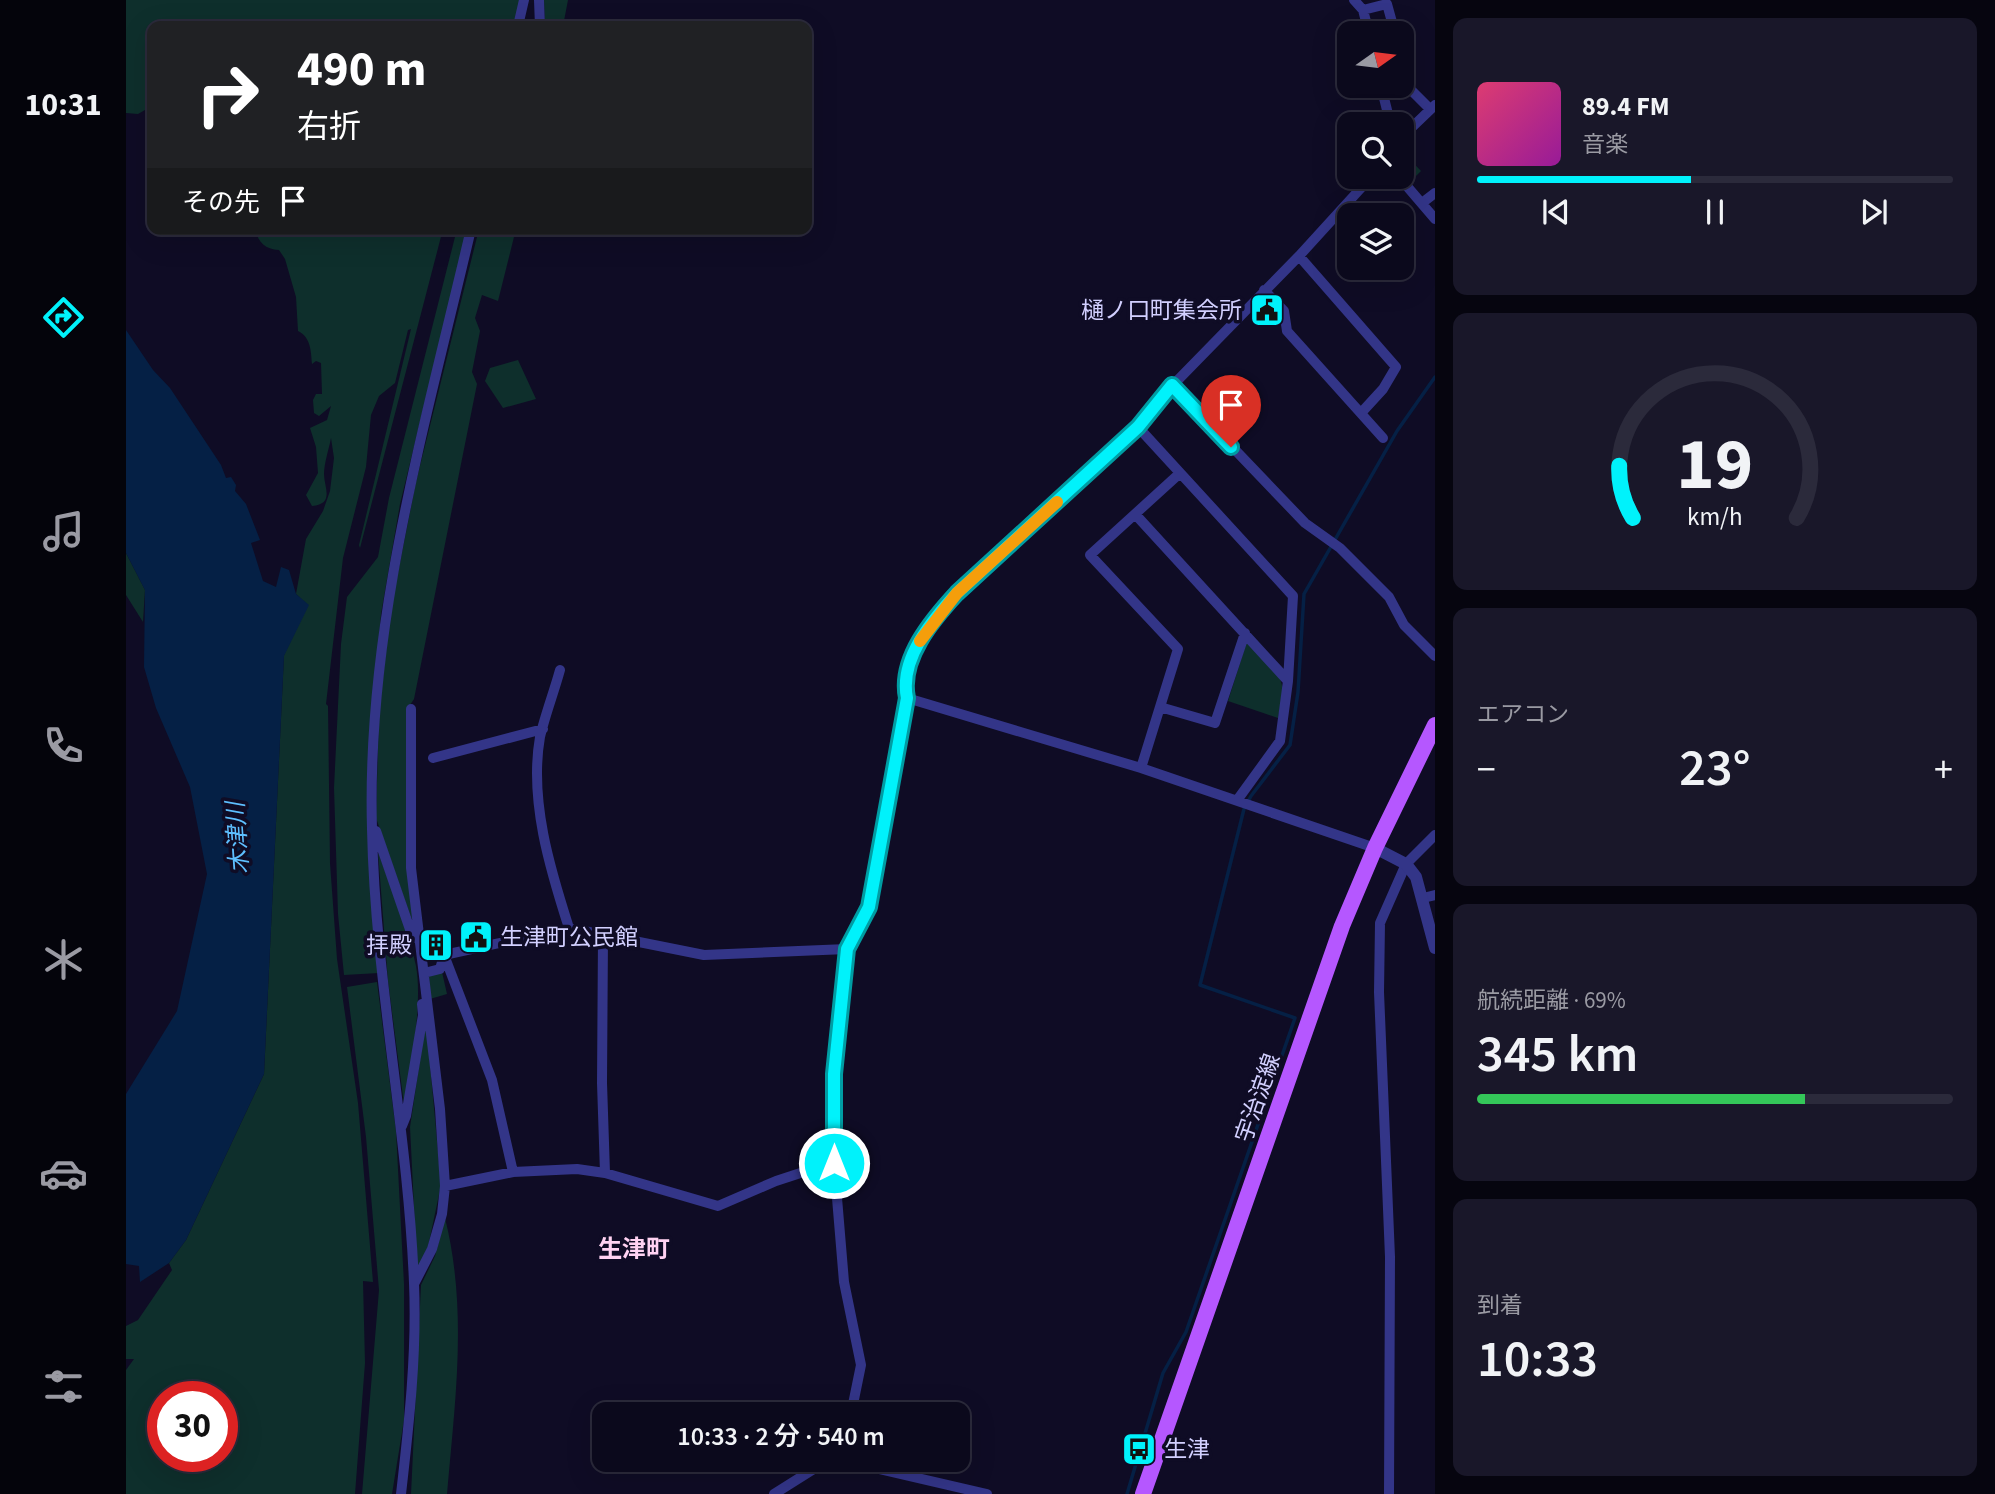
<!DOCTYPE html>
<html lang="ja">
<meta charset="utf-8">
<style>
body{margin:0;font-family:"Source Sans 3","Noto Sans JP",sans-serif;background:#191729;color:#f1f3f6;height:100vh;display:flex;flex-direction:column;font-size:26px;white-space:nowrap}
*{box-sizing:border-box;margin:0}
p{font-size:23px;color:#9a9aa3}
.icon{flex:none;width:38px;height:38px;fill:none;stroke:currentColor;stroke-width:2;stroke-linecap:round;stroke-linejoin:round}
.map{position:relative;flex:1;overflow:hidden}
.drawer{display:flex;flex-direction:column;gap:18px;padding:18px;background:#06050f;width:560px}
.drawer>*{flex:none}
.top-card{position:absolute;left:21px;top:21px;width:665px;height:214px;border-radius:14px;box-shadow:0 7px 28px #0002,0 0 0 2px #2b2a3b;background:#202124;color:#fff;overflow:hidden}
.needle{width:46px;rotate:76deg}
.fabs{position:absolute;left:1211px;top:21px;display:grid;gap:14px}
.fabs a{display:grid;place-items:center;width:77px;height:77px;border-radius:14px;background:#0b091c;box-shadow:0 7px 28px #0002,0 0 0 2px #2b2a3b;font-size:35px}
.speed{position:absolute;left:21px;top:1381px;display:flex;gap:14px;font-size:35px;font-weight:700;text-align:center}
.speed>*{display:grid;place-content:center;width:91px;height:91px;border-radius:50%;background:#0b091c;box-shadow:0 7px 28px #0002,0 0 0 2px #2b2a3b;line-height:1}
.speed .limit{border:10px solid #d22;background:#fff;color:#111}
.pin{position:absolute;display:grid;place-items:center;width:60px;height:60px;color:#fff;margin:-72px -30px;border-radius:50% 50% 50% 0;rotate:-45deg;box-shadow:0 0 7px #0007}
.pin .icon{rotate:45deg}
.me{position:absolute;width:77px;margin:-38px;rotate:0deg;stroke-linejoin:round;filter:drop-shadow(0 0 5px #0008)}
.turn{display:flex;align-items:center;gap:24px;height:147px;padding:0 35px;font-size:32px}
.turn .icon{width:91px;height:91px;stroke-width:2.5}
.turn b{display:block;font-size:49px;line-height:60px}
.then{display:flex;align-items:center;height:66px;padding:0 35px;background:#0003;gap:14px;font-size:26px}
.big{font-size:52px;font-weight:600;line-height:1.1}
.drawer .tile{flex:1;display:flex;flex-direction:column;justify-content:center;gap:10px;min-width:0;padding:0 24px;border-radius:14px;background:#191729}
.drawer .dial{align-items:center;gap:0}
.dial svg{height:182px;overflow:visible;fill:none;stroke:#2b2a3b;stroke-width:7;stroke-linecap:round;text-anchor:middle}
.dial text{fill:#f1f3f6;stroke:none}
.song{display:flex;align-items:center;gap:21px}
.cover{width:84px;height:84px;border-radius:10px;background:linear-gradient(135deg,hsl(340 70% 55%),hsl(300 70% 35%))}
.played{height:7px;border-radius:4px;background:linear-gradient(90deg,#00f2fb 45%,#2b2a3b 45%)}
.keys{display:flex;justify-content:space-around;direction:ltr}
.heat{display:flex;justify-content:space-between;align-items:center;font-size:38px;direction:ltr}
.charge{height:10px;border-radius:5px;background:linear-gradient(90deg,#34c759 69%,#2b2a3b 0)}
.trip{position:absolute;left:466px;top:1402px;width:378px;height:70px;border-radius:14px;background:#0b091c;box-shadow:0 7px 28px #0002,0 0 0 2px #2b2a3b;font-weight:600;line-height:70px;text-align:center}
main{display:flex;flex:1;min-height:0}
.menu{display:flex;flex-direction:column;width:126px;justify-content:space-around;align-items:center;background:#04040b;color:#9a9aa3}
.menu .icon{width:49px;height:49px}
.menu .on{color:#00f2fb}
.menu b{font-size:32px;color:#f1f3f6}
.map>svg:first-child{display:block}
</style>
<main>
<nav class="menu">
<b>10:31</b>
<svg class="icon on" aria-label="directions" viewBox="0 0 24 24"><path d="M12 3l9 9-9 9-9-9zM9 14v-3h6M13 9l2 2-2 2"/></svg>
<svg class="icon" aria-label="music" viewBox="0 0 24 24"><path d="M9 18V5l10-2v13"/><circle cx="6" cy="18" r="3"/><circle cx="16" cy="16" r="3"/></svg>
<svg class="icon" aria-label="phone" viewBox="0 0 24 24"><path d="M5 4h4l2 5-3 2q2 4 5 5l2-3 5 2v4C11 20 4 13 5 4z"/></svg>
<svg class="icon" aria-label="climate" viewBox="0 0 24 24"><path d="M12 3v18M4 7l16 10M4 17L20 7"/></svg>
<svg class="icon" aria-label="car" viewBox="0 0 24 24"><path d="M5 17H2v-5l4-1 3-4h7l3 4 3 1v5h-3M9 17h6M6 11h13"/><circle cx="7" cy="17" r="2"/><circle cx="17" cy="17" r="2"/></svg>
<svg class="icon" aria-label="filters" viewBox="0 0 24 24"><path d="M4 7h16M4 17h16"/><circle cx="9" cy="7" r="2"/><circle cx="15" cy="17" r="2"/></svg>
</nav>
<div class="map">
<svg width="1309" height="1494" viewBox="0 0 1309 1494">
<rect width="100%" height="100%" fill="#0f0c25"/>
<path fill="#0e2f2c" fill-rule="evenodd" d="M0,0H396L391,26H26V106L12,114L0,113Z
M418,0H442L437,26H419Z
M1276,151L1295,171L1284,182L1276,172Z
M317,229L234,548L233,545L285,329L282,330L269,383L253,396L245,415L240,467L217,558L200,704L202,706L204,863L211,959L232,1103L247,1282L237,1281L239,1363L229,1494H0V1370L8,1359H0V1326L12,1320L46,1270L43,1263L60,1240L138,1074L158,655L182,605L170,594L180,539L197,511L204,491L208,458L205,438C203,449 198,463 198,474C198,487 209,504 186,506L180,495L192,473L190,447L184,428L201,420L205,406L193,416L188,413L187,400L190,394H196L195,363L190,361L186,364C185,352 185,337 172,331L170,297L159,259L153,250C139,249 133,243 129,230ZM37,1396H96V1456H37Z
M331,229H341L274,504L255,614L242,768L253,973L218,975L212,914L208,788L215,644L221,597L252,557L263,498Z
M353,229H390L372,301L356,295L349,318L354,331L346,372L351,384L288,699L282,708L280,821L287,923L250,818L253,712L265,608L290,482Z
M392,360L410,399L377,408L359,381L364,368Z
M0,553L19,590L17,622L0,595Z
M1121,641L1154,678L1157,689L1152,718L1102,701Z
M252,852C265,889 282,927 290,966C297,1003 284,1072 279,1112L262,981Z
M316,972L321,994L304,999L303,975Z
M251,982L270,1131L278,1284V1420L266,1494H236L253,1290L240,1137L221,987Z
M300,1020L315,1185L302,1247L291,1268L284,1127Z
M319,1218C342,1311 329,1400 321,1494H285L295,1285L309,1256Z"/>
<path fill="#052045" d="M0,330L27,370L44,388L95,465L100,478L105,477L110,485L109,491L120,504L134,540L125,543L137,581L150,587L155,567L163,570L170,594L183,605L158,656L138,1074L60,1240L43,1263L14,1282L13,1266L0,1264V1094L51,1011L81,874L64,787L30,708L18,667L19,590L0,553Z"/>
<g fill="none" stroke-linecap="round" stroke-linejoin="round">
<path stroke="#052045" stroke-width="3.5" d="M1001,1494L1037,1373L1060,1332L1169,1018L1074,985L1118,809L1125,796L1164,745L1172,692L1178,594L1271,431L1309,377"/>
<path stroke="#333588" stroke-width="10" d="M413,0L414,26
M1228,0L1237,10L1243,33
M1237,10L1261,4L1269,33
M392,26L398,0
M1276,61L1283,88L1304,109
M1255,86L1263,118L1270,124
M1276,141L1280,133L1309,105
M1273,177L1309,219
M1296,203L1309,193
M1173,256L1270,367L1257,389L1235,413
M1138,290L1158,311L1161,331L1257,438
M1047,385L1179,523L1214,548L1263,597L1278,625L1309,656
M1012,427L1167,596L1162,681L1154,741L1112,799
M1009,514L1162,681
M434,670C428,692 419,715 414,737C403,800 424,869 443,928
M781,698L1015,768L1249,848
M1034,707L1089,723L1119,633
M285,709V868L314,1109L319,1186L316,1214L306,1249L288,1284
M307,758L417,729
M1015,768L1052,649L964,555L1053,474
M250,831L287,938
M1297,898L1309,895
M477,936L476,1083L479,1173
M318,955L443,928L578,955L721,949
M318,955L366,1080L387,1172
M298,973L314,969L318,955
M276,1126L280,1116L297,1015L296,1004
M319,1186L387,1172L451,1169L479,1173L592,1206L650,1181L708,1162
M725,1414L735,1365L718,1282L708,1162V1075L721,949L743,907L781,698C773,659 806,620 831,593L1012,427L1047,385L1173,256L1245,177
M714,1460L861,1494
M275,1494C283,1424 291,1353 288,1283C282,1131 249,981 246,829C240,625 299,426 345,229
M648,1494L702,1460
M1263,1494L1264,1257L1253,992L1254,923L1280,864L1309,835"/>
<path stroke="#333588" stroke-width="12" d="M1249,848L1280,864L1290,877L1309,948"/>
<path stroke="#b557ff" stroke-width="16" d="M1017,1494L1216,926L1249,848L1309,725"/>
</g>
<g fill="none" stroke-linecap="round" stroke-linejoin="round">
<g stroke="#009da3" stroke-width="18">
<path id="route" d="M708,1163V1074L721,949L743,907L781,698C773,659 806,620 831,593L1012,427L1046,385L1105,447"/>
</g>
<use href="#route" stroke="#00f2fb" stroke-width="12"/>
<path stroke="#f59e0b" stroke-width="12" d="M794,641L831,593L931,502"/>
</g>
<defs>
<g id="civic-square" transform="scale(1.75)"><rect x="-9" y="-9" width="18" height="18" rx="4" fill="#00f2fb" stroke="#0f0c25"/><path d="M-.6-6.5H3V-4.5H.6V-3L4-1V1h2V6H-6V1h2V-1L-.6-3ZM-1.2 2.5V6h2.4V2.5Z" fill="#111"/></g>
<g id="building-square" transform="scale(1.75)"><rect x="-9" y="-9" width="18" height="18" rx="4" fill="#00f2fb" stroke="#0f0c25"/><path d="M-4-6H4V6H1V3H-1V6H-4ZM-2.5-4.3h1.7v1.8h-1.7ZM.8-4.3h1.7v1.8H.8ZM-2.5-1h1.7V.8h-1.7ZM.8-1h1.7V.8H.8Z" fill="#111"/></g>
<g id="bus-square" transform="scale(1.75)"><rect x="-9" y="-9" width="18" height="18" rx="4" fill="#00f2fb" stroke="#0f0c25"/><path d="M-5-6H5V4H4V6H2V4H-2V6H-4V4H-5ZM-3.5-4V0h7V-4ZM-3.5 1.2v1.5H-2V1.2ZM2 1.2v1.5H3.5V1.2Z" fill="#111"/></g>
</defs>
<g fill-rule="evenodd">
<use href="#civic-square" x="1141" y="310"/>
<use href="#civic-square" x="350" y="937"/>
<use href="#building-square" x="310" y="945"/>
<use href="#bus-square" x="1013" y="1449"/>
</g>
<g text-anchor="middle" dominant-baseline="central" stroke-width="7" stroke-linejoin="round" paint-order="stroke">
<g font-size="23" fill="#d2d0ff" stroke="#0f0c25" text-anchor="end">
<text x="1116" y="310">樋ノ口町集会所</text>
<text x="374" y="937" text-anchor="start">生津町公民館</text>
<text x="286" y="945">拝殿</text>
<text x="1038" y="1449" text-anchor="start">生津</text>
</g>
<g font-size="23" fill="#d2d0ff" stroke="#0f0c25">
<text transform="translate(1132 1098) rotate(-71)">宇治淀線</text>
</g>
<g font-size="24" font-style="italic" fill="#5ebfff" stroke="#0f0c25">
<text transform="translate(112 838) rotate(-94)">木津川</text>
</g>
<g font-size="24" font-weight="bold" fill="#ffd2f2" stroke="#0f0c25">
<text x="508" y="1249">生津町</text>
</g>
</g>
</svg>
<div class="fabs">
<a><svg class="needle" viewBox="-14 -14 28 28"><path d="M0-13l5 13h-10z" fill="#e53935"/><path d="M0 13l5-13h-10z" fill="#9a9aa3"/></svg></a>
<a><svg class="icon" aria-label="search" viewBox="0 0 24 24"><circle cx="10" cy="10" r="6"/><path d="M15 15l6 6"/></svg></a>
<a><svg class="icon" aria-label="layers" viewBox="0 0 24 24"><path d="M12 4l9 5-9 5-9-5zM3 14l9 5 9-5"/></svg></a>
</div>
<div class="speed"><div class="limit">30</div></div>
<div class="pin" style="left:1105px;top:447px;background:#d93025"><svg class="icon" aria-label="arrive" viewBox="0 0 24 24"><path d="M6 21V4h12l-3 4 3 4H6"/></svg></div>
<svg class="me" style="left:708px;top:1163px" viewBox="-20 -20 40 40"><circle r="17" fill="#00f2fb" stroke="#fff" stroke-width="3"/><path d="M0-11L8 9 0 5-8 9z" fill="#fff"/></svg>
<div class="trip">10:33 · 2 分 · 540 m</div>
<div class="top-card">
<div class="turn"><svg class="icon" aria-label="right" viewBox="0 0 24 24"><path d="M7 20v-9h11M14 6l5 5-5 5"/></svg><div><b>490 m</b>右折</div></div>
<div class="then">その先<svg class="icon" aria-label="arrive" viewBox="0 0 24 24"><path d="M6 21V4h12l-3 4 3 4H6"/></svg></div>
</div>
</div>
<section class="drawer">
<div class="tile">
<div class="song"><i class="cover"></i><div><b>89.4 FM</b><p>音楽</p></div></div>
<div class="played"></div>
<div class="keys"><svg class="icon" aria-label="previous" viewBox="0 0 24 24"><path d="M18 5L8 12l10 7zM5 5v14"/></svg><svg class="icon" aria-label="pause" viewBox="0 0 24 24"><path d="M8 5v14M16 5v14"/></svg><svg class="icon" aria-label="next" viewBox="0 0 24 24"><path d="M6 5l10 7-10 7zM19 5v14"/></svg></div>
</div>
<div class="tile dial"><svg viewBox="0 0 100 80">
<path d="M14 69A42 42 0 1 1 86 69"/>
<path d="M14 69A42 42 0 0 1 8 46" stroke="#00f2fb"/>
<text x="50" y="56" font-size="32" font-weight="700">19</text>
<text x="50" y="72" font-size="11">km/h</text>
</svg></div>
<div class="tile"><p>エアコン</p>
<div class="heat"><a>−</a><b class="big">23°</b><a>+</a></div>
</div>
<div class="tile"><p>航続距離 · 69%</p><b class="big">345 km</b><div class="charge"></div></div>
<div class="tile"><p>到着</p><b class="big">10:33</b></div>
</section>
</main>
